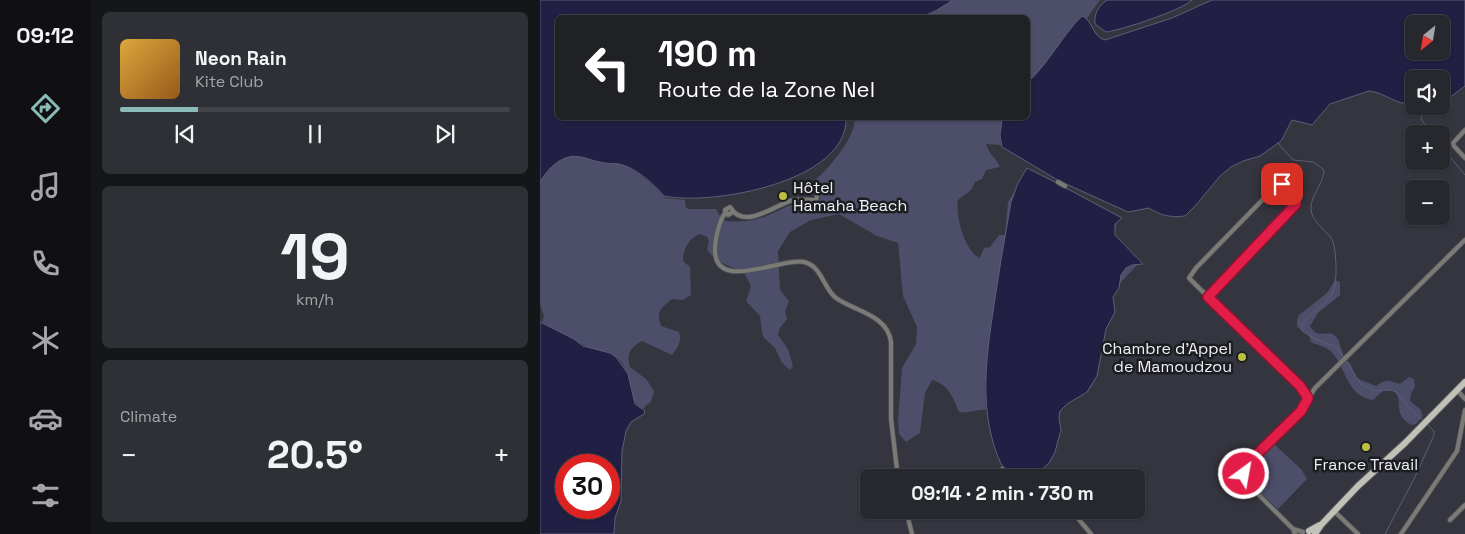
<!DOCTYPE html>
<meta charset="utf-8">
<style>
body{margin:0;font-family:"Space Grotesk",sans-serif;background:#2f3036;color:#f1f3f6;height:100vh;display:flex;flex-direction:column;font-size:19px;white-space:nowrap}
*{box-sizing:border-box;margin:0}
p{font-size:16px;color:#a4a6aa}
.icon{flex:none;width:28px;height:28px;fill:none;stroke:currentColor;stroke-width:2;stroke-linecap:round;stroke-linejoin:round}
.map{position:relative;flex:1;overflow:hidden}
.side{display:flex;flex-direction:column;gap:12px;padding:12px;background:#151619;width:450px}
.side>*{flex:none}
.top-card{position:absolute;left:15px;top:15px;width:475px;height:105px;border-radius:8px;box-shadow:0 1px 4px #0004,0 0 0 1px #43444a;background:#202124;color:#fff;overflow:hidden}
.needle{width:32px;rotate:210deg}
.controls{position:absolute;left:865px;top:15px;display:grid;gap:10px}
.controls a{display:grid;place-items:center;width:45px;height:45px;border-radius:8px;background:#27282e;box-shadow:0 1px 4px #0004,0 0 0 1px #43444a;font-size:25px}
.speed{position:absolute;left:15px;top:454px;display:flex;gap:10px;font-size:25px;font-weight:700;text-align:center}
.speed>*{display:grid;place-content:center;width:65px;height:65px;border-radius:50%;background:#27282e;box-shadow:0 1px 4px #0004,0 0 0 1px #43444a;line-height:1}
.speed .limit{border:8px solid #d22;background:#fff;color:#111}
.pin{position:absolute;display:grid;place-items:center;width:42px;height:42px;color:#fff;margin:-21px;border-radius:10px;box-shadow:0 2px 8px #0006}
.me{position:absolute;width:55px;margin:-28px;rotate:32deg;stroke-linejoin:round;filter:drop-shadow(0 0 4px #0008)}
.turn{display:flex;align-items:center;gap:18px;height:105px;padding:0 20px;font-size:22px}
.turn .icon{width:65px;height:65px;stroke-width:2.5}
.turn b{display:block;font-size:35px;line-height:42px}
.big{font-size:38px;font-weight:800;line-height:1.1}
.side .widget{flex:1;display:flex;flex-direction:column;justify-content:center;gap:8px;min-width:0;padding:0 18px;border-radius:8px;background:#2f3036}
.side .dial{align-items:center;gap:0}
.dial b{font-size:65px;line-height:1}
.song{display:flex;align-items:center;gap:15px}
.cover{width:60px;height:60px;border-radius:8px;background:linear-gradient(135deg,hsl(40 70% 55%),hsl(30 70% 35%))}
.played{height:5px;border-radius:2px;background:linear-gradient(90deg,#8bbbb9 20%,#43444a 20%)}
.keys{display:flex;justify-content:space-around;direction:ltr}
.heat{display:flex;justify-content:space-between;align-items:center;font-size:28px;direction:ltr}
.trip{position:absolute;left:320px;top:469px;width:285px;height:50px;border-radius:8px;background:#27282e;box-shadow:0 1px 4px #0004,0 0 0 1px #43444a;font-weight:800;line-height:50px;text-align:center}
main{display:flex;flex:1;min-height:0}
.tab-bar{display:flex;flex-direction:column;width:90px;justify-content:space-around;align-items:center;background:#101012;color:#a4a6aa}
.tab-bar .icon{width:35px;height:35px}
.tab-bar .current{color:#8bbbb9}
.tab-bar b{font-size:22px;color:#f1f3f6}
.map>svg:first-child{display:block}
</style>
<main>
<nav class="tab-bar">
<b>09:12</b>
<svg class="icon current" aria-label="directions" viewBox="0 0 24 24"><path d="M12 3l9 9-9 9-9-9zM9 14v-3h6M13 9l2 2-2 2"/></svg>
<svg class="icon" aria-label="music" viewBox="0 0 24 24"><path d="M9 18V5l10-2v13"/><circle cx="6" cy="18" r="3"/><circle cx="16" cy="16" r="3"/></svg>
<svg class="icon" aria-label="phone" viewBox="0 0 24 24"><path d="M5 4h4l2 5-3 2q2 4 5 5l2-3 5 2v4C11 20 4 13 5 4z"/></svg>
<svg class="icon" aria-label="climate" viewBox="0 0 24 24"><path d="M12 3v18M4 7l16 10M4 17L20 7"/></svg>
<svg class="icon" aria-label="car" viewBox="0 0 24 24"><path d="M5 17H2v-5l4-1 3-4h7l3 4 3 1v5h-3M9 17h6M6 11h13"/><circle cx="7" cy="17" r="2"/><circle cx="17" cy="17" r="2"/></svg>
<svg class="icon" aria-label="filters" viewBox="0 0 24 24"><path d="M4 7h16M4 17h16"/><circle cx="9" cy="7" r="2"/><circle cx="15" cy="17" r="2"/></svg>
</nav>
<section class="side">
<div class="widget">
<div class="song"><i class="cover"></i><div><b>Neon Rain</b><p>Kite Club</p></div></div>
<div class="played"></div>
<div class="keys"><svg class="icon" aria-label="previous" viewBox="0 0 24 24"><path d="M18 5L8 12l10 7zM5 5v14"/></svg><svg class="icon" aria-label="pause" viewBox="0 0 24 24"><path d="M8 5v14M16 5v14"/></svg><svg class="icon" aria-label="next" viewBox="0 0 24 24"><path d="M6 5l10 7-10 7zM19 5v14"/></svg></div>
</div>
<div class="widget dial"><b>19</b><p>km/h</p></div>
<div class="widget"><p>Climate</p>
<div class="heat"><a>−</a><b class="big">20.5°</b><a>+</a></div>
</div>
</section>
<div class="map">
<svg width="925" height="534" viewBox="0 0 925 534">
<rect width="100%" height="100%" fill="#34353e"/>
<path fill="#4d4e6a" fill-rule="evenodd" d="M413,0H560L547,18L558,38L565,40L632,18L672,0L490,132L488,97V18H380L397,10Z
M314,118H463L460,135L461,145L446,144C450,157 457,158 460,167L446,170L442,179L435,182L431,190L418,200C415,215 425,252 440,258L444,248L450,247L459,235H465L468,202L487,171C519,187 552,200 582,218L577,221L574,232L570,233L599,263L570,294V311L575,312C557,331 566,362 553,384C545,399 524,400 519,414C517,420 522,426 520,432C516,454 505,475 481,477C477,478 474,475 471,474L445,380L446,410C436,409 430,414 419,412C413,397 408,384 392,380L385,393L380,433L366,442L359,434L358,421L362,368L376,344L377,327L363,296L358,243L337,236L299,214L271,220L250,232L238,251L240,290L249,301L245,312L247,319L240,328L238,335L248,349L253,366L250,370L242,363L235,348L224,338L222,333L220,316L206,301L211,286L203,271C190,267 173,261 167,249L169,242L167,237L160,234C149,238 143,249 143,261L150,267L151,295L143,300L132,299C120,309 116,311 121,326L139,332C142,341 138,347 132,355L102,341C91,347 86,353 90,367L106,379L114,391L111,402L105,406L104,409C81,400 98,358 63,351L85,426L74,519L0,534V424L40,345L61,351C46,348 16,331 2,322L4,316L0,304V182C8,168 23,153 41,157C48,158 55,162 63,163C68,164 73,163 78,164C92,166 117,187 125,198L145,200L146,208L149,209H176L182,220C193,223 210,221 221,218C234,214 245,206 258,203C266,202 274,205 280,199V186L275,180C288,170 318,134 314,118ZM26,465H69V508H26Z
M795,280L800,282V295L778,313L770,326C776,338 784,332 793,334L798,339L804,357L811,365L816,378L836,386C848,378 847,381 860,384L869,377L874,379L875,387L871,393L870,401L880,409L883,416L876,424L871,425C867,422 862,419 860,413C857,402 863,389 844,390L833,400C809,397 806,371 794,355C789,347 779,346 771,342L769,335L757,327V319L759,315L787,293Z
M734,444L761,469L767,479L738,509L711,484C704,467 723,455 734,444Z"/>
<path fill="#211f44" stroke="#5f5e79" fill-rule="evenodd" d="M0,0H413L397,10L380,18H18V118H306C308,182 171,206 124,196C114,184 95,167 79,164C73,163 66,164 60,162C53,161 47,158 41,157C23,153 8,168 0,182Z
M567,0H652C642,10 582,30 566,32L555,24C554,14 558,6 567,0Z
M672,0H925V86L909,98L901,100V79H874V104C857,106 844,92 829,91L790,104L772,125L752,120L741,141L720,156L703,161L691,167L680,176L657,204L645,216C630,218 620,215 609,208L588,212L524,183V187L582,218L575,224V235L603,264L592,265L586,268L581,275L579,288L573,297L575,312L566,329L557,376L547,392L527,404L520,411L519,418L521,430L515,452L509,463L501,470L483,477L471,474L461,464C438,413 446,358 454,305C459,271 465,236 471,202L478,183L487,168L517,183L521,182L462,147L460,135L462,119L488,118V82C509,63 521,37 542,16C553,20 552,37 565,40L632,18ZM874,24H901V51H874Z
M0,322L34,339L43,346L70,353L76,357L88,374L95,404L105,411L104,414L91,422L86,431L82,451L81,501L75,518L74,534H0ZM26,465H69V508H26Z"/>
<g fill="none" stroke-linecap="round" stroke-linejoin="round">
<path stroke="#5f5e79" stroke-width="1" d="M884,106L881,119L892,134
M738,143L753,160L774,162L784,170C784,185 767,198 772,214C775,223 785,230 791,238C797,246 798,285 792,294C786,304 773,311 765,321L762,325V331L775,339L796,347L804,358
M901,146L925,175
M806,361L821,384L836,391L852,390L856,392L872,411L884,421
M845,534L875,477L894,435V431L887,424"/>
<g stroke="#52535b" stroke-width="5.5">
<path id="street" d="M925,130L913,143L914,146L925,158
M518,182L525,186
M193,212L188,215L185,210L190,207C192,208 192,211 194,212C209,227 237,204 253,200C260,199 268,200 276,200L278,193L266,186
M185,213C179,221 175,240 175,250C175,293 242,257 264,262C282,266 283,288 296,298C314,311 348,315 351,342V419L358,478
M668,297L702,259L753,209C761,196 752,182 737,185L656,268L649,278L659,288L760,386L768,398L761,411L708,463L703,472L709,485L753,529L755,534
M917,390L925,399
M769,398L775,388L925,240
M462,469L475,478
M493,478H499
M366,510L372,534
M531,510L551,534
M795,512L818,534
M910,520L925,505
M753,529L763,532
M861,534L917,451L925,410"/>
</g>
<g stroke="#52535b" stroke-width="8">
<path id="primary" d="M769,531L780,525
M775,534L781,525L818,486L865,443L925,382"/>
</g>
<use href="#street" stroke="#7b7b76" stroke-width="4"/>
<use href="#primary" stroke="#c0c1b7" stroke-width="6"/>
</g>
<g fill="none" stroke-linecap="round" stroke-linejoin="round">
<g stroke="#92132f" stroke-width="12">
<path id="route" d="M704,474L705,468L708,463L761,411L768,398L760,386L668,297L756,204C756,194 753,185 742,184"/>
</g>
<use href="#route" stroke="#e11d48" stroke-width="9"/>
</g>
<g fill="#bdbf43" stroke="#1c1d21" stroke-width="2">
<circle cx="243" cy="196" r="5"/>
<circle cx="702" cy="357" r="5"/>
<circle cx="826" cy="447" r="5"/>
</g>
<g text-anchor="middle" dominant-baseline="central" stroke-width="5" stroke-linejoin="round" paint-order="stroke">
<g font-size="16" fill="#eff0f6" stroke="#1c1d21" text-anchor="start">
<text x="253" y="187">Hôtel<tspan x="253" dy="18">Hamaha Beach</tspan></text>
<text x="692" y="348" text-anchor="end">Chambre d'Appel<tspan x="692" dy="18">de Mamoudzou</tspan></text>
<text x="826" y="464" text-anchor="middle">France Travail</text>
</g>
</g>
</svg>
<div class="controls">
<a><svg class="needle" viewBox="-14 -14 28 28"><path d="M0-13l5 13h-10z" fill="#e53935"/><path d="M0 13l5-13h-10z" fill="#a4a6aa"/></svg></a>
<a><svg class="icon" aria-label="sound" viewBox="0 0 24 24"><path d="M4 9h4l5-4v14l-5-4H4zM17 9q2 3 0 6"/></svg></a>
<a>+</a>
<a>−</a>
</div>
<div class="speed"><div class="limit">30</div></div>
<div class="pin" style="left:742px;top:184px;background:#d93025"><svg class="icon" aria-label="arrive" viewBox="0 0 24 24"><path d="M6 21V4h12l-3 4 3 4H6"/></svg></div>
<svg class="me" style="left:704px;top:474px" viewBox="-20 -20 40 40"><circle r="17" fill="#e11d48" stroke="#fff" stroke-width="3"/><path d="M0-11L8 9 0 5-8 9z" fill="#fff"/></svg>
<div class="trip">09:14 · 2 min · 730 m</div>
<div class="top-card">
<div class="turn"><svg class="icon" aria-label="left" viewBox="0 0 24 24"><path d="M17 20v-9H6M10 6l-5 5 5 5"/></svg><div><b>190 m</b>Route de la Zone Nel</div></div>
</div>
</div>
</main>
